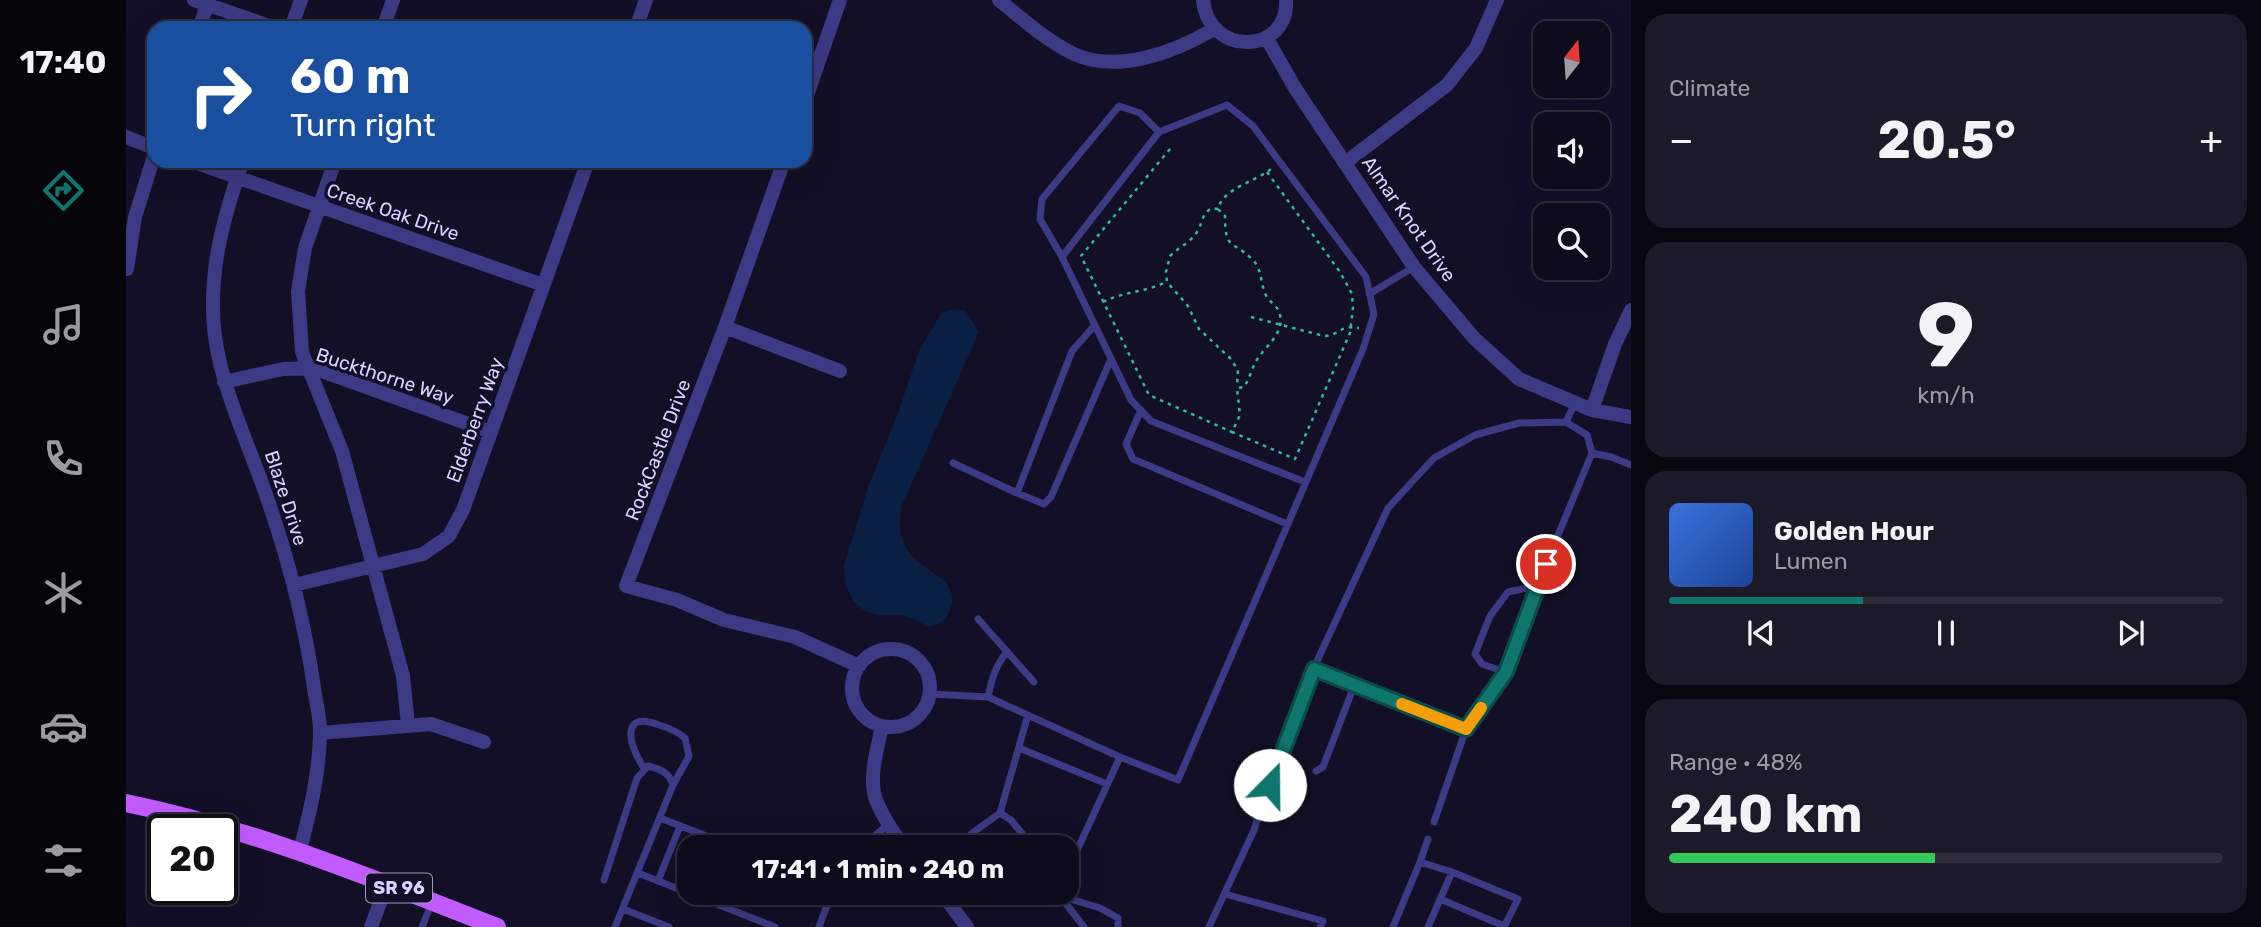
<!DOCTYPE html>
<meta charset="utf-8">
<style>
body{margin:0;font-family:Rubik,sans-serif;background:#1c1929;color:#f1f3f6;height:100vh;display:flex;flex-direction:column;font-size:26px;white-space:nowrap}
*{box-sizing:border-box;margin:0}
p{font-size:23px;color:#9b9ba3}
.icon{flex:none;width:38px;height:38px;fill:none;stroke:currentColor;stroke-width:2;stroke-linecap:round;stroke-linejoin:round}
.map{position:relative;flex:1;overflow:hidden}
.panel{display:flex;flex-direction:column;gap:14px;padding:14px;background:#08060f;width:630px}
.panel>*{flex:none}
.banner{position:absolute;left:21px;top:21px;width:665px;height:147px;border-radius:21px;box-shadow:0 7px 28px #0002,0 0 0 2px #2e2b3b;background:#1a4fa0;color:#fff;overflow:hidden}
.needle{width:46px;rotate:17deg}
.buttons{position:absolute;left:1407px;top:21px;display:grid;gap:14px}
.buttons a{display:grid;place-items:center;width:77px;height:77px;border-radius:14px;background:#0e0b1c;box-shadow:0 7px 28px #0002,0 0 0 2px #2e2b3b;font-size:35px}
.speed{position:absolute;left:21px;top:814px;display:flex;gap:14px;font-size:35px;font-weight:700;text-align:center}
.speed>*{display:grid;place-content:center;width:91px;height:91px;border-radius:50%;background:#0e0b1c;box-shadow:0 7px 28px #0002,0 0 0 2px #2e2b3b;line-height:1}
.speed .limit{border:4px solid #111;border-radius:10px;background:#fff;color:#111}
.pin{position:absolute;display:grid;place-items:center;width:60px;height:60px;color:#fff;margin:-30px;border:4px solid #fff;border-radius:50%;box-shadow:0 2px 7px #0007}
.me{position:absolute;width:77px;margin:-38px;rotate:22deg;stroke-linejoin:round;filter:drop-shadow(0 0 5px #0008)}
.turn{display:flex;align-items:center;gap:24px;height:147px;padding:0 28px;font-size:32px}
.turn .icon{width:91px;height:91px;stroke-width:2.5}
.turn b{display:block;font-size:49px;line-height:60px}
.big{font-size:52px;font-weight:700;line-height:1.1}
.panel .widget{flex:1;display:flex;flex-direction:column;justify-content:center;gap:10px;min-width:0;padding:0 24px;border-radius:21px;background:#1c1929}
.panel .dial{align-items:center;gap:0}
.dial b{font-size:91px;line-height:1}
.song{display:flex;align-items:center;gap:21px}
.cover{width:84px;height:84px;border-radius:10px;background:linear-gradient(135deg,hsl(220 70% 55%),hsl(220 70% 35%))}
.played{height:7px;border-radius:4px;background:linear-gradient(90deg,#0f766e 35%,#2e2b3b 35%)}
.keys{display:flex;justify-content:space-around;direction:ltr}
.heat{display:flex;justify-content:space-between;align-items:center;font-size:38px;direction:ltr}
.charge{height:10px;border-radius:5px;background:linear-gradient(90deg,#34c759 48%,#2e2b3b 0)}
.trip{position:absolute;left:551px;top:835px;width:402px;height:70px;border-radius:21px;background:#0e0b1c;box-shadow:0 7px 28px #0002,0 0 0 2px #2e2b3b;font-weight:700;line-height:70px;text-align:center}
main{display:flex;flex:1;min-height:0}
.menu{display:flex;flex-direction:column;width:126px;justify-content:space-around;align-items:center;background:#06040b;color:#9b9ba3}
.menu .icon{width:49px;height:49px}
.menu .selected{color:#0f766e}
.menu b{font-size:32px;color:#f1f3f6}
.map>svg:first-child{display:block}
</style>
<main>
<nav class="menu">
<b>17:40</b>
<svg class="icon selected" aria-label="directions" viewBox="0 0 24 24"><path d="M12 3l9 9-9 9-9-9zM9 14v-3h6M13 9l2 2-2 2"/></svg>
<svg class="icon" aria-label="music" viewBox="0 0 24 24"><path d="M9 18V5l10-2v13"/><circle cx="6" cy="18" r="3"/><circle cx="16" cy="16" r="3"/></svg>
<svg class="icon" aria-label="phone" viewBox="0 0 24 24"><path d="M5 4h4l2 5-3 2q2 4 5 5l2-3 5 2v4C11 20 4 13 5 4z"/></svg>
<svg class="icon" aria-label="climate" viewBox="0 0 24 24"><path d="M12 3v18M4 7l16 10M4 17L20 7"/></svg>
<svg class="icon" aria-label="car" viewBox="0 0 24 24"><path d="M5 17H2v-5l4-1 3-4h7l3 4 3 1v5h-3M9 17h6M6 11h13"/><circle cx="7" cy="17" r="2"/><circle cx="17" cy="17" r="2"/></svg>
<svg class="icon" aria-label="filters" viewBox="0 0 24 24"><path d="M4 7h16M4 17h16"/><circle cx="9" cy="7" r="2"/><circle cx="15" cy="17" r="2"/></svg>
</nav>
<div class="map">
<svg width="1505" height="927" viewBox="0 0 1505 927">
<rect width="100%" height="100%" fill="#130f26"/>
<path fill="#0a1f44" d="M826,309L839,310L853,332L776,505C773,522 772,537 783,552C797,572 836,579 824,610C820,620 814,624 804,627L778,615H752L739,611L727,601L720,585L718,566L742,487L771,416L793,351L815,313Z"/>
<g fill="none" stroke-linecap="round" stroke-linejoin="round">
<path stroke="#2fb8b0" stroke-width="2.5" stroke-dasharray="3.5 5" stroke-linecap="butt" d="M1044,149L955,256L1023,395L1106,432
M1141,172L1214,272L1226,294L1227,308L1224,333L1169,459L1106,432L1114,415L1111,388L1118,387C1124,378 1126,367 1132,358C1141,345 1158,333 1154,315C1153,306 1142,302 1139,293C1134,281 1136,268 1125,258C1105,240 1099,249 1099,216L1092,209C1097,188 1129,182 1145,169
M1092,209L1086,208C1075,214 1077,223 1071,232C1064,243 1053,247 1044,256L1040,272L1041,282L1062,306L1073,329L1104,358L1112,370L1111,387
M977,302C999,291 1017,293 1040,282
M1125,317L1198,336C1213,336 1214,324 1233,328"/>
<path stroke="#3d3a85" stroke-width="7" d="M936,257L914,219L916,199L993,106L1014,113L1033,132
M1243,294L1288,267
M1015,410L1000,444L1007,459L1161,524
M1466,453L1485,457L1505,465
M827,463L891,493L946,351L969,325
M891,493L918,504L925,497L985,359
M852,619L908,682
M1188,669L1228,686
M1379,672L1356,664L1349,654L1364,616L1382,592L1411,586
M804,694L862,697L994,757L1052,780L1237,349L1248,314L1240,277L1127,126L1101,105L1033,132L936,257L1005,400L1025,421L1179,482
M862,697C866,679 869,666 881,652
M893,748L981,784
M518,768C504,748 492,709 533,725C543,728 551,731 559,738L563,756L547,785
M1152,769L1179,687L1262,508L1308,458L1349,435L1393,423L1440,422
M1190,771L1197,767L1228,686L1340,729
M874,813L885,820L907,847
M534,818L609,847
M1308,822L1340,729L1379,672L1411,586L1466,453L1461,435L1440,422L1449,403
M1302,839L1294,862L1326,872L1392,899L1378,927
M735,847L763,824
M855,847L845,834L874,813L902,715
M942,870L994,757
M512,873L649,927
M478,880L511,778L522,766C534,769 543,772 547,785L489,927
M532,881L554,826
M890,892L897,902L912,892
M1099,894L1197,921L1194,927
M934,896L974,908L992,918V927
M934,896L958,927
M1314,899L1378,926
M497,909L543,927
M296,927L306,902
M693,927L706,892
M1083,927L1128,830L1137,801L1152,769L1171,773
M1267,927L1294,862
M1302,927L1326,872"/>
<path stroke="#3d3a85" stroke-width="14" d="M68,0L149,28
M873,0C896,19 921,41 948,54C992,74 1049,52 1088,29
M1077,0C1083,58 1163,54 1160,0
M73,28L83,0
M165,28L175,0
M257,28L267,0
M510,28L520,0
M1140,37L1169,88L1288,267L1348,338L1393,379L1466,410L1505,417
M679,101L714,0
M0,137L28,148
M65,161L417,285
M117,161C97,218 81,276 89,337C96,386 117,432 134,478C159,546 178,617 188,688C190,703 195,720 194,735C193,775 184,812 174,850
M209,161L179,248L172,291L176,352L216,451L277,676L282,725
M525,161L529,162
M658,161L599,327L500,586L551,600L598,620L669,637L733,666
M1219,163L1321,85L1350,48L1371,0
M1,269L9,217L28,156
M599,327L714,371
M98,382L157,369L187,368L365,432
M1466,410L1489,344L1505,310
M168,585L297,554L323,536L337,510L462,161
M726 688a39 39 0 1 1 78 0a39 39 0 1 1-78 0Z
M756,726C752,747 744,771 748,793C751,808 769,836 779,847
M194,733L305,724L358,742
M815,892L841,927
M245,927L261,884"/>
<path stroke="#c25bff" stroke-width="18" d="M0,803C131,830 248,879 371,927"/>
</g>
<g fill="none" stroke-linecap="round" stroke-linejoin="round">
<g stroke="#0a4d48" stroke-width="18">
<path id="route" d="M1144,785L1188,669L1340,729L1380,672L1420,564"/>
</g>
<use href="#route" stroke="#0f766e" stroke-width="12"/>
<path stroke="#f59e0b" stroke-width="12" d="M1276,704L1340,729L1355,708"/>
</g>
<g text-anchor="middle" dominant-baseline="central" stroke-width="7" stroke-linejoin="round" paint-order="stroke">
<rect fill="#130f26" stroke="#9e99be" stroke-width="2" x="240" y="873.5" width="66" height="29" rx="5"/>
<g font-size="18" font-weight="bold" fill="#d9d4ff">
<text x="273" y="888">SR 96</text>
</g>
<g font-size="19" fill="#d9d4ff" stroke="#130f26">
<text transform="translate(267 212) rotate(19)">Creek Oak Drive</text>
<text transform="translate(1283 219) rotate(55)">Almar Knot Drive</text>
<text transform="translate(259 376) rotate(18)">Buckthorne Way</text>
<text transform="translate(349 420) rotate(-70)">Elderberry Way</text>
<text transform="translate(532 450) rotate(-69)">RockCastle Drive</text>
<text transform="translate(160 498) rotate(72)">Blaze Drive</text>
</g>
</g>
</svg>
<div class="buttons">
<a><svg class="needle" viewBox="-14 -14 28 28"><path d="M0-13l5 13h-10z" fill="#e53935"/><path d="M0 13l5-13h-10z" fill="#9b9ba3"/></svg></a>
<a><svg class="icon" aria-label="sound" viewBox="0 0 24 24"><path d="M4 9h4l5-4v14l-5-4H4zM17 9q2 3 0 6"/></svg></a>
<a><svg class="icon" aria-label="search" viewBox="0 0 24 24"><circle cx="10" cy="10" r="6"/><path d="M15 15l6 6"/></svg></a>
</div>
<div class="speed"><div class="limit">20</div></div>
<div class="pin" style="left:1420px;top:564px;background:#d93025"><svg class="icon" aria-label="arrive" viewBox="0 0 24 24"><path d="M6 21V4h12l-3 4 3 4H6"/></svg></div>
<svg class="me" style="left:1144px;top:785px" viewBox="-20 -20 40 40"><circle r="19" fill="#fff"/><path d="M0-13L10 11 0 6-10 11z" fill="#0f766e"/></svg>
<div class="trip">17:41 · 1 min · 240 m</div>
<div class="banner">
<div class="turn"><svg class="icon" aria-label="right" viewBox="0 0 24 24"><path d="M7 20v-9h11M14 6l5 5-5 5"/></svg><div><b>60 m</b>Turn right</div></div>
</div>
</div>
<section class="panel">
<div class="widget"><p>Climate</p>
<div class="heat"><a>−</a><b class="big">20.5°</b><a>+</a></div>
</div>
<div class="widget dial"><b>9</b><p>km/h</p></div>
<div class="widget">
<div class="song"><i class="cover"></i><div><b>Golden Hour</b><p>Lumen</p></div></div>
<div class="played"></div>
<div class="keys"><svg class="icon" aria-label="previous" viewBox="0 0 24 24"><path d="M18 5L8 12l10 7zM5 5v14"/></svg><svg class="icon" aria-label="pause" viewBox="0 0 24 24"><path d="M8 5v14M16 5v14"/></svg><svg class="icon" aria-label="next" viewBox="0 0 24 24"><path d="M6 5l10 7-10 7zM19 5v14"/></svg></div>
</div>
<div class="widget"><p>Range · 48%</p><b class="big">240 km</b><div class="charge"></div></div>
</section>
</main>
